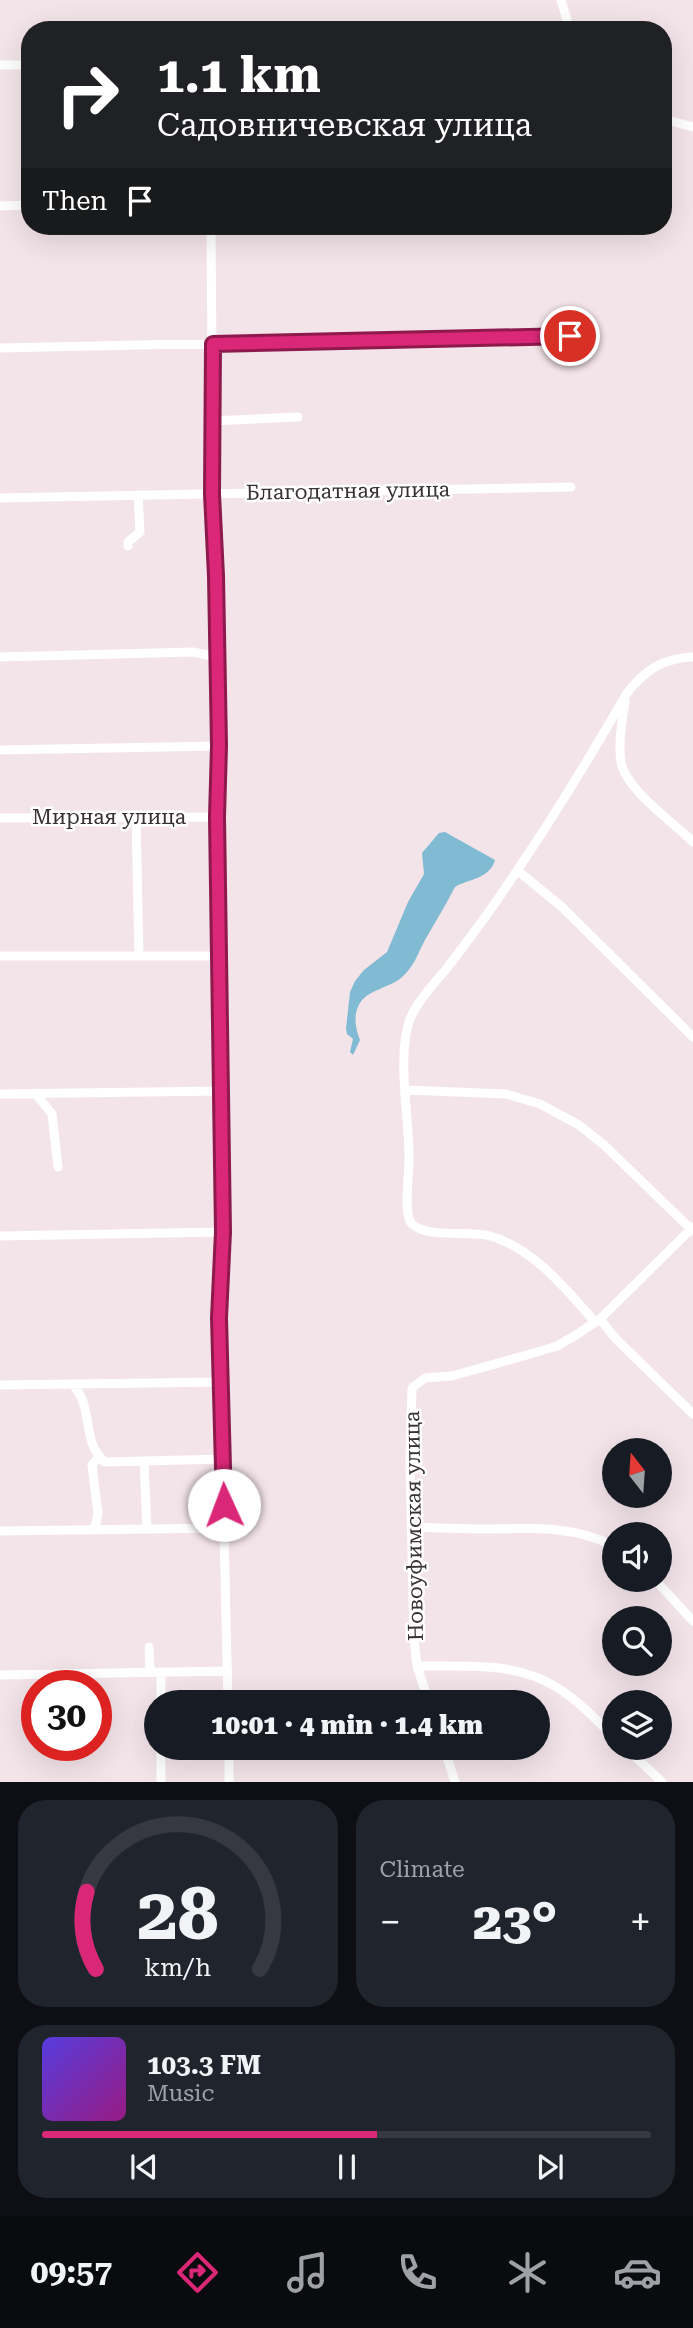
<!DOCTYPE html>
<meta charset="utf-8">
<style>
body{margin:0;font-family:"Roboto Serif",serif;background:#20242c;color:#f1f3f6;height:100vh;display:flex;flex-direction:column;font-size:26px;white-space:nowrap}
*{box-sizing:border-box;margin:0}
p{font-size:23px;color:#9ea1a6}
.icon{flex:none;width:38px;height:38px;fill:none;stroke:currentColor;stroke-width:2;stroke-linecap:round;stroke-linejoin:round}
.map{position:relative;height:1782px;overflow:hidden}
.details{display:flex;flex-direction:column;gap:18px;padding:18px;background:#0d0f14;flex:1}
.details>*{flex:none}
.hud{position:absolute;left:21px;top:21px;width:651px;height:214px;border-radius:28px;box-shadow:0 7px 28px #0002;background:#202124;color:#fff;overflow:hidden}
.needle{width:46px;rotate:343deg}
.controls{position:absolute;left:602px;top:1438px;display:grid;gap:14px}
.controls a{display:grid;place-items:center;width:70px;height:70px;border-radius:50%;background:#171b24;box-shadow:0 7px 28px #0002;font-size:35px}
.speed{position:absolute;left:21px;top:1670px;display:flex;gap:14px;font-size:35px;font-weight:700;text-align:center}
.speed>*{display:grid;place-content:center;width:91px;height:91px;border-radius:50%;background:#171b24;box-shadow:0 7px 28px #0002;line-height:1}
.speed .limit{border:10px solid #d22;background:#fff;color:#111}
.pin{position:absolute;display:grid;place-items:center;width:60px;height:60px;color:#fff;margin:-30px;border:4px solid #fff;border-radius:50%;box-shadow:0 2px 7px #0007}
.me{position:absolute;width:77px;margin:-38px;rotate:358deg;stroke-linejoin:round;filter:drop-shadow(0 0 5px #0008)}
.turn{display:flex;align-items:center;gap:24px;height:147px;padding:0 21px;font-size:32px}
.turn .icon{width:91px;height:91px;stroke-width:2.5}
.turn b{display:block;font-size:49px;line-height:60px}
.then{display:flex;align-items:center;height:66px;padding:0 21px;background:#0003;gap:14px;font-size:26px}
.big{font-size:52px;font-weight:800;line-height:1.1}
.details .card{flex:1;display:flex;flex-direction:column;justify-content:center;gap:10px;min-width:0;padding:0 24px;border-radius:28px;background:#20242c}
.details .dial{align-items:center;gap:0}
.dial svg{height:182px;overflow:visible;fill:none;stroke:#363941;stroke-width:7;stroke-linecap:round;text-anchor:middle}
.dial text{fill:#f1f3f6;stroke:none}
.song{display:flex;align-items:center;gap:21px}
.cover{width:84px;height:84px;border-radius:10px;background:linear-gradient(135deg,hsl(250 70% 55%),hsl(310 70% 35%))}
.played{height:7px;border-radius:4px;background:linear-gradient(90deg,#db2777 55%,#363941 55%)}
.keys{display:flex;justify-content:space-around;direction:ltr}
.heat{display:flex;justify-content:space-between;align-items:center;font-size:38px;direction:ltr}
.details .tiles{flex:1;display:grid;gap:18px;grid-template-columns:1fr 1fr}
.card:last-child{grid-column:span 2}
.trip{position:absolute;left:144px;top:1690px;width:406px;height:70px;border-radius:35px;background:#171b24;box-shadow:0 7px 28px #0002;font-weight:800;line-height:70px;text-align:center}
.dock{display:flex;height:112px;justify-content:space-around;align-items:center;background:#090b0e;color:#9ea1a6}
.dock .icon{width:49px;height:49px}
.dock .on{color:#db2777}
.dock b{font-size:32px;color:#f1f3f6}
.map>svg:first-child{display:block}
</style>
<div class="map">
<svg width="693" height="1782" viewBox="0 0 693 1782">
<rect width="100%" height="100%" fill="#f3e4e9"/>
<path fill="#81bad3" d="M445,832L495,860C490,879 468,879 455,887C446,905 435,922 425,940C418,953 414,967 402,977C390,988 369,989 360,1003C353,1014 355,1028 360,1040L353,1055L350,1052L353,1039L347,1034L346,1029L350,992L355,981L364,970L387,952L408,902L424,874L422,853L439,833Z"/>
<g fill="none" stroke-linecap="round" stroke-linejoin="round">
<path stroke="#fff" stroke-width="9" d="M561,0L570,30
M0,65H30
M663,119L693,127
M0,206L30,205
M211,226L213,494L219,746L217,817L223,1232L219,1318L228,1703
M0,348L570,336
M213,421L298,417
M0,498L571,487
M128,546V542L140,532L138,495
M0,657L193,652L216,657
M625,702C622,721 618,742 621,762C626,790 673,822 693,842
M0,750L219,746
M136,817L139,956
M0,818L217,817
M518,871L562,907L693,1037
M0,956H219
M406,1090L506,1094L540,1104L579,1125L604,1145L693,1231
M35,1093L52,1114L58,1167
M0,1094L221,1091
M0,1236L223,1232
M600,1319L616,1339L693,1414
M595,1322C566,1289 533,1248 490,1236C469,1230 428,1239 412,1224C403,1215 409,1175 409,1161C410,1121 396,1057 410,1019C418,1000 434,984 447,968C461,950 475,931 488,913C538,842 584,768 627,693C645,670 663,658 693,657
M73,1384C76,1389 80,1394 82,1399C91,1422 85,1445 105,1462L223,1459
M0,1385L221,1382
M144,1461L147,1529
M412,1527C439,1528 466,1529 493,1529C536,1528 575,1526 614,1546
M91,1530L95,1527L98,1514L92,1465L99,1457
M0,1531L225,1528
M655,1580L693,1621
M149,1647L150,1672
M417,1666C464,1667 515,1661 556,1687C578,1700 596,1720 614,1737
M161,1672V1703
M0,1675L228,1671
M429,1703L417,1666L414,1639L410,1462L412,1388L425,1378L452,1376L534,1353L557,1346L576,1335L600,1319L693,1227
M161,1748V1782
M229,1748V1782
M444,1748L455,1782
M626,1748L662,1782"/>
</g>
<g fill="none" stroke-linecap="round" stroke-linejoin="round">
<g stroke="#8e194d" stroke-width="18">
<path id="route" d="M224,1505L219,1318L223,1232L217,817L219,746L216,576L212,494L213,344L570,336"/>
</g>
<use href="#route" stroke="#db2777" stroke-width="12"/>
</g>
<g text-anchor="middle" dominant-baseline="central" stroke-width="5" stroke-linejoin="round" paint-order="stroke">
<g font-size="21" fill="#373133" stroke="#fff">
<text transform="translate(348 491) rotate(-1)">Благодатная улица</text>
<text x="109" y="817">Мирная улица</text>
<text transform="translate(414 1526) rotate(-91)">Новоуфимская улица</text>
</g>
</g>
</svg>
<div class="controls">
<a><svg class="needle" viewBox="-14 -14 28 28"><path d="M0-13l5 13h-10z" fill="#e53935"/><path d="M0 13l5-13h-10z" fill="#9ea1a6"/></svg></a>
<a><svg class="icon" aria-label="sound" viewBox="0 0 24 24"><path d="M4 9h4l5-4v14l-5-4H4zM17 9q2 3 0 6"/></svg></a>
<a><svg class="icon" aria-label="search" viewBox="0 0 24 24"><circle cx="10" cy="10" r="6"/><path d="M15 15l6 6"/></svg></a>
<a><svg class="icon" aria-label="layers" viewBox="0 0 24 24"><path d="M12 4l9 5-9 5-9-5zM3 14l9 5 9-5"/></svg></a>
</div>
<div class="speed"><div class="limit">30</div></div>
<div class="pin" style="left:570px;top:336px;background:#d93025"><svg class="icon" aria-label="arrive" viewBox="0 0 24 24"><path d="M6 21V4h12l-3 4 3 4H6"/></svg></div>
<svg class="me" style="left:224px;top:1505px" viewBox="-20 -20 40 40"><circle r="19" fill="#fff"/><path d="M0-13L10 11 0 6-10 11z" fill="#db2777"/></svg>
<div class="trip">10:01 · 4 min · 1.4 km</div>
<div class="hud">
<div class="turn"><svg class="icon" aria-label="right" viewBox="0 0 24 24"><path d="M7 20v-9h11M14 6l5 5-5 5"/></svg><div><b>1.1 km</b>Садовничевская улица</div></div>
<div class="then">Then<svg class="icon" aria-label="arrive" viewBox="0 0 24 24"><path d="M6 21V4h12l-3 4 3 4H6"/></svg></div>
</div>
</div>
<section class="details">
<div class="tiles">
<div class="card dial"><svg viewBox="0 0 100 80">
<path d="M14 69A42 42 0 1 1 86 69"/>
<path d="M14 69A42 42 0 0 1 10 35" stroke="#db2777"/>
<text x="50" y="56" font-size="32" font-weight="700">28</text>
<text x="50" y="72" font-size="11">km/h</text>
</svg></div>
<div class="card"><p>Climate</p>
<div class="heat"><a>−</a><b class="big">23°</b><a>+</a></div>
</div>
<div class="card">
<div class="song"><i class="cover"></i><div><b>103.3 FM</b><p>Music</p></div></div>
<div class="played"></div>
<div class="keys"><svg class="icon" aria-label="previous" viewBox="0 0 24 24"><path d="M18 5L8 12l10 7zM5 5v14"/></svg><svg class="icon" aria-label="pause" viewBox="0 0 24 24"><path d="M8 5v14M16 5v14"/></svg><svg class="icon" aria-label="next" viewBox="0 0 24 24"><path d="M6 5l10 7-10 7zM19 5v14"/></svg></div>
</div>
</div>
</section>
<nav class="dock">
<b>09:57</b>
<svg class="icon on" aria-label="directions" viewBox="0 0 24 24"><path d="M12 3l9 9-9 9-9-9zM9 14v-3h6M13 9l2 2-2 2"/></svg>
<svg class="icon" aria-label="music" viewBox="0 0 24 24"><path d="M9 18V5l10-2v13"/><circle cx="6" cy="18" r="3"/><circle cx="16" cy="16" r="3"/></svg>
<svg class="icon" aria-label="phone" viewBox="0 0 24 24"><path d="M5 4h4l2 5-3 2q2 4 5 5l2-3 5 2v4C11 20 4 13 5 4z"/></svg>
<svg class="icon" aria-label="climate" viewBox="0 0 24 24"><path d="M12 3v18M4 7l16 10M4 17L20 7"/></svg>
<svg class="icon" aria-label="car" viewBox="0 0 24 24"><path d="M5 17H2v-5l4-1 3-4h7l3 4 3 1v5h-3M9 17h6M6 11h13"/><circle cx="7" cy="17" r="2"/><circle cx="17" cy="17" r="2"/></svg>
</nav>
